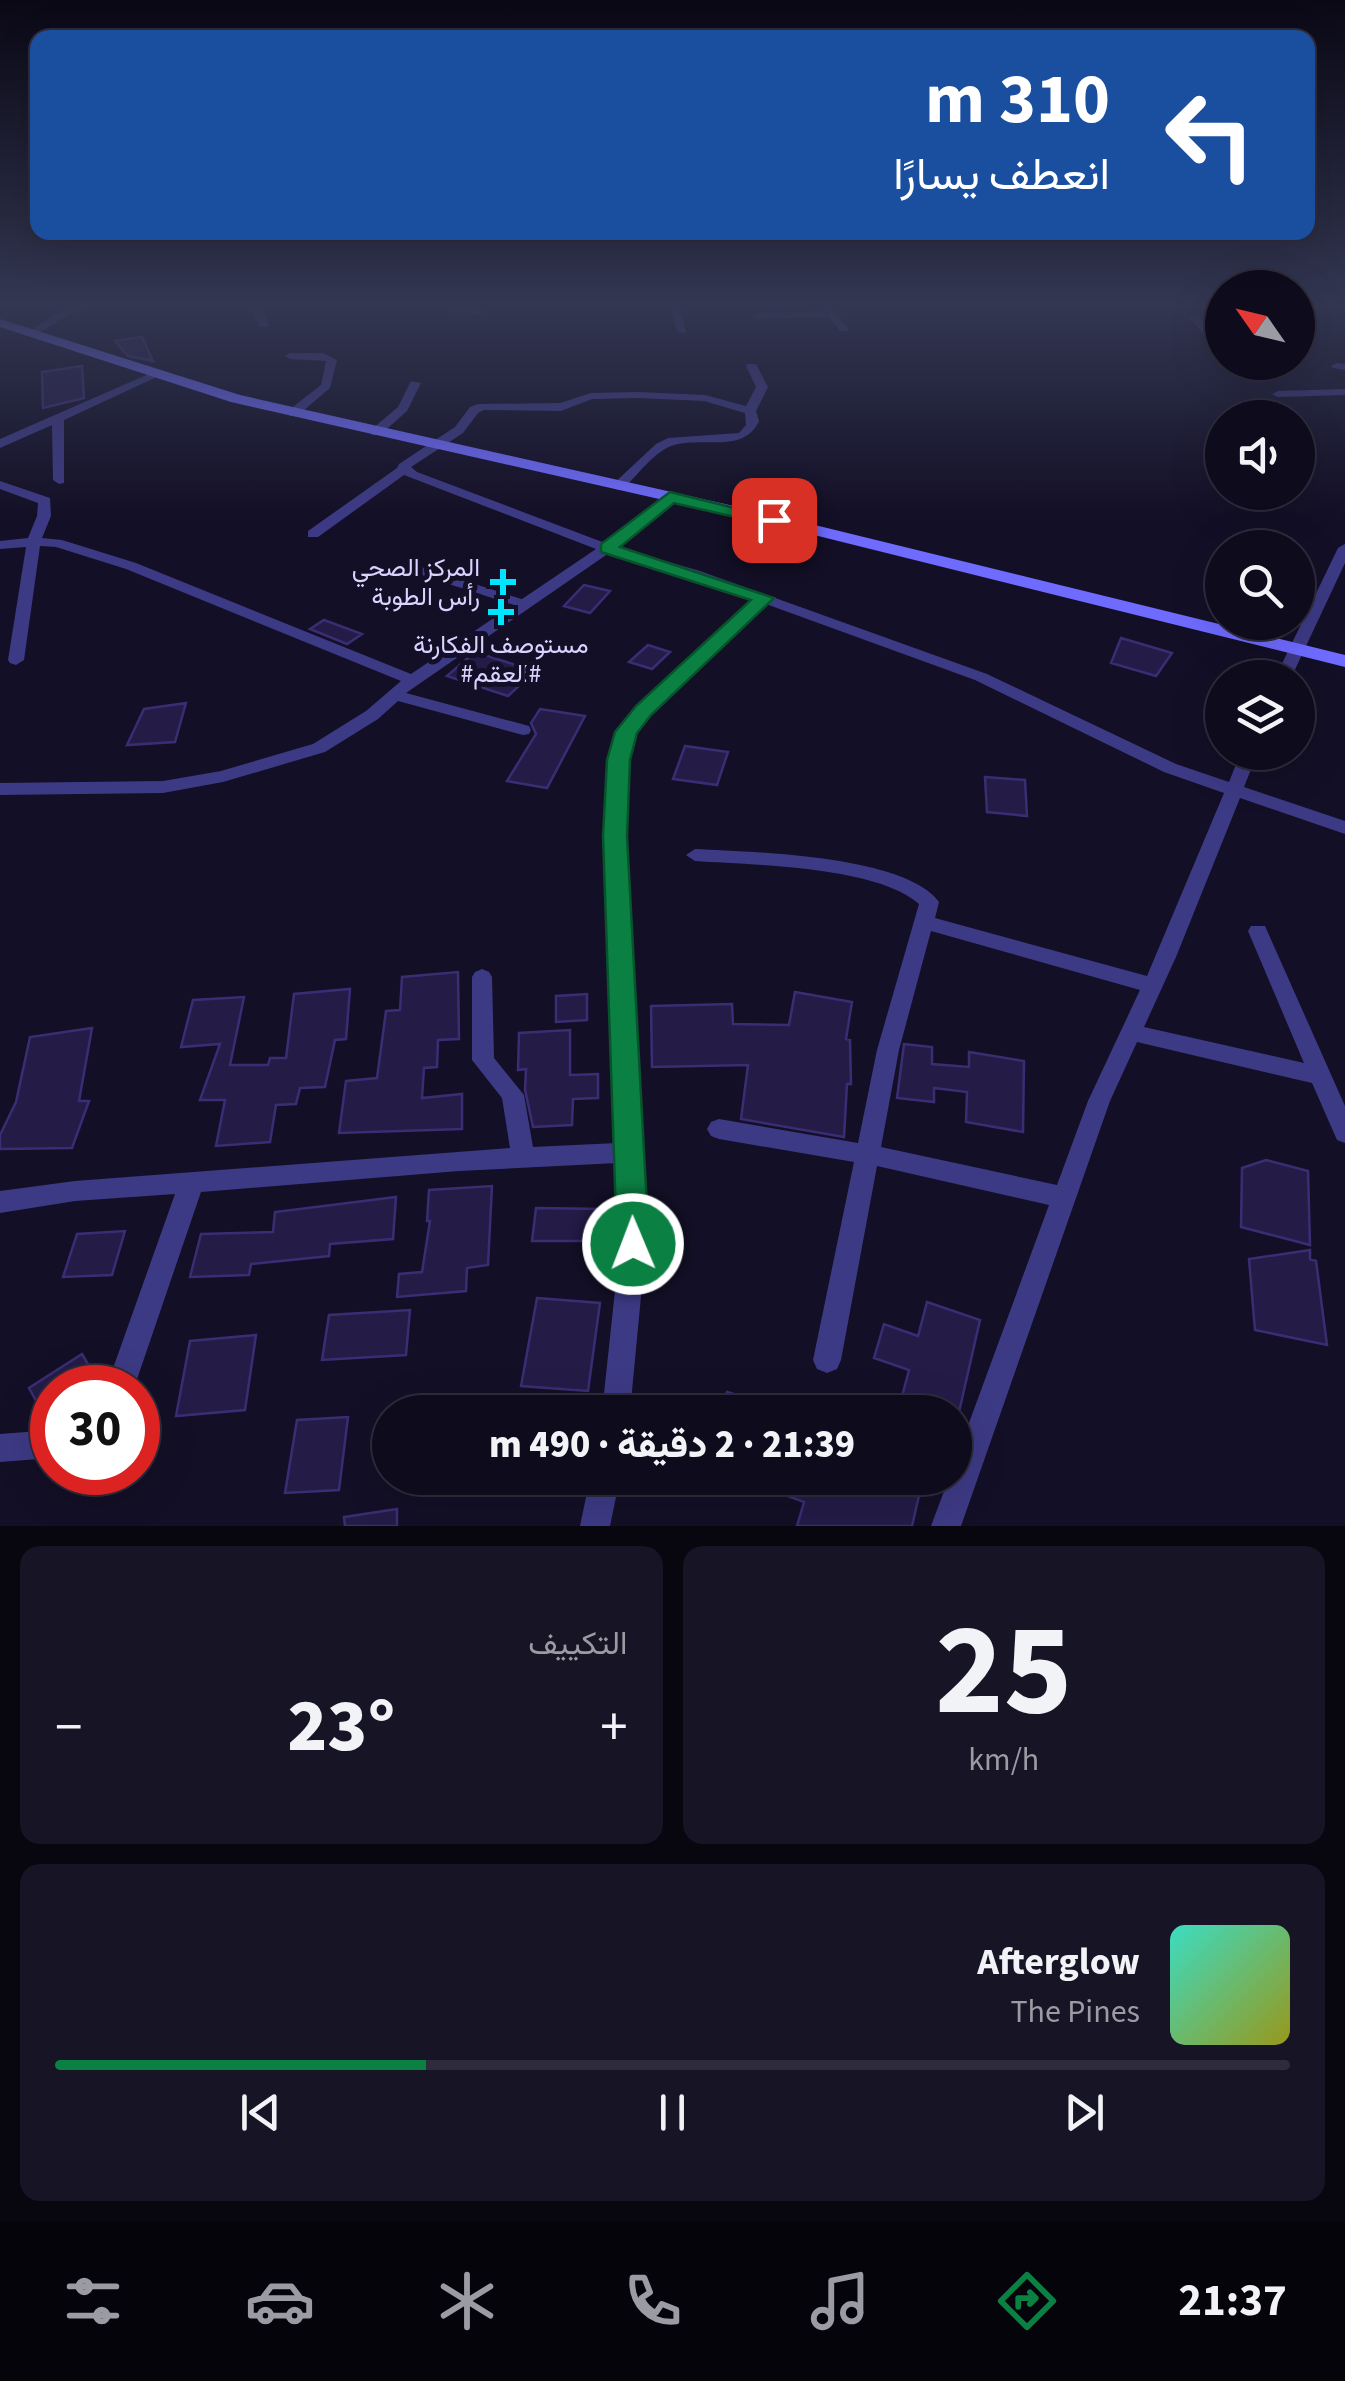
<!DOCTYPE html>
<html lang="ar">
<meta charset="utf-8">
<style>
body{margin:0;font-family:"Source Sans 3",Vazirmatn,sans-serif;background:#171425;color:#f1f3f6;direction:rtl;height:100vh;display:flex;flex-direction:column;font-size:38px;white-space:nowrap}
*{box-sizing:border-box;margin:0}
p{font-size:32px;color:#9b9ba3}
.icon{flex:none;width:55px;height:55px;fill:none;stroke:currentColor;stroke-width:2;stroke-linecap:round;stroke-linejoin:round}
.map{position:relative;height:1526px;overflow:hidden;direction:ltr}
.panel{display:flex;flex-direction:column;gap:20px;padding:20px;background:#08060f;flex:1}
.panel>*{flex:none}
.top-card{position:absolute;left:30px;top:30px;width:1285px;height:210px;border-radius:20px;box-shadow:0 10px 40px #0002,0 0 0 2px #2e2b3b;direction:rtl;background:#1a4fa0;color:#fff;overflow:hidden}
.needle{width:65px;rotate:304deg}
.controls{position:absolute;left:1205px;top:270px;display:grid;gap:20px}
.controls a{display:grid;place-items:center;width:110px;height:110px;border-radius:50%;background:#0e0b1c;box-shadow:0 10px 40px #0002,0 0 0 2px #2e2b3b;font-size:50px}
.speed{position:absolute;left:30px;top:1365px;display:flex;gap:20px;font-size:50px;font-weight:700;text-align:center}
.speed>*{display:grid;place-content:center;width:130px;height:130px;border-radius:50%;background:#0e0b1c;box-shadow:0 10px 40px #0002,0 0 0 2px #2e2b3b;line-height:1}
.speed .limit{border:15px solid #d22;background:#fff;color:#111}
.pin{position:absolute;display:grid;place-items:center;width:85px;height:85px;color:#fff;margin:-42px;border-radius:20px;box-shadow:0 5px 15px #0006}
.me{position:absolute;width:110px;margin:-55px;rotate:359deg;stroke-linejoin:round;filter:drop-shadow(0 0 8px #0008)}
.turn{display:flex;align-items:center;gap:35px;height:210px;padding:0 40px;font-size:45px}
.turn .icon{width:130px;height:130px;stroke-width:2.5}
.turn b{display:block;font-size:70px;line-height:85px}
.big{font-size:75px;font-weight:800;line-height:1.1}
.panel .card{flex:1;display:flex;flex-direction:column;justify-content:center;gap:15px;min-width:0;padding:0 35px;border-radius:20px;background:#171425}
.panel .dial{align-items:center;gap:0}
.dial b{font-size:130px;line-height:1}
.song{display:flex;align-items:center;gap:30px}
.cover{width:120px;height:120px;border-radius:15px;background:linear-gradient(135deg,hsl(170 70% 55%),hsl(60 70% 35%))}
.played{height:10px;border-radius:5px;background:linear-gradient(90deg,#0b8043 30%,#2e2b3b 30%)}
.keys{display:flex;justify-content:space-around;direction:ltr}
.heat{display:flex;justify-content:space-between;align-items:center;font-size:55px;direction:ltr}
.panel .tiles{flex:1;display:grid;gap:20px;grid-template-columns:1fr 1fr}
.card:last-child{grid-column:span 2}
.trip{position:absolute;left:372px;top:1395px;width:600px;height:100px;border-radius:50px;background:#0e0b1c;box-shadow:0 10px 40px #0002,0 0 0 2px #2e2b3b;font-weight:800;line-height:100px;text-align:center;direction:rtl}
.tabs{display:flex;height:160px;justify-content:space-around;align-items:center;background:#06040b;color:#9b9ba3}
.tabs .icon{width:70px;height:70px}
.tabs .active{color:#0b8043}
.tabs b{font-size:45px;color:#f1f3f6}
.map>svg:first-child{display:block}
</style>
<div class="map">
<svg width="1345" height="1526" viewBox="0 0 1345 1526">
<rect width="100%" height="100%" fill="#130f26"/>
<path fill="#241b47" stroke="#3b2d73" stroke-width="2.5" d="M142,337L153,361L128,356L115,341Z
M82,366L84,398L43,408L42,372Z
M584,585L610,591L590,613L564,606Z
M324,620L362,634L347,644L310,629Z
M1121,638L1172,653L1156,676L1111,663Z
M648,645L670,652L652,669L629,662Z
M475,652L535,671L508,696L447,676Z
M186,703L175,742L127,745L144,709Z
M540,709L585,716L547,788L507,781L536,734L531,723Z
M685,746L728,752L717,785L673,779Z
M985,777L1025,780L1027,816L987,812Z
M458,972L459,1039L438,1040L437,1067L424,1068L422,1098L462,1094V1129L339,1133L346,1081L377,1078L386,1011L400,1010L402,977Z
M350,989L346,1039L335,1040L325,1087L300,1088L296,1104L276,1105L270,1142L216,1146L225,1100H200L220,1044L181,1047L193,1000L244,997L230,1065H268L270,1058H286L294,994Z
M795,992L852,1002L846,1039L850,1040L851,1084H847L844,1137L741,1119L748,1065L652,1067L651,1006L732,1004L733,1024L789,1025Z
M587,994V1020L556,1022V996Z
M92,1028L79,1101H89L72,1148L0,1149V1135L16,1102L30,1037Z
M570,1030V1075L598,1074V1098L573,1099L572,1125L533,1127L525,1090L526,1069L518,1070L519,1033Z
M904,1044L932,1047V1064L969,1067V1052L1024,1061L1023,1132L966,1122L967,1092L934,1088V1102L897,1098Z
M1266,1160L1308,1171L1310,1245L1241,1227L1242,1168Z
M492,1186L488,1265L467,1268L466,1291L397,1297L399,1274L422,1272L430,1221H427L429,1190Z
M396,1197L393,1239L330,1244L329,1256L251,1264L249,1275L190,1277L201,1234L273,1232L275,1212Z
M536,1208L604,1209L602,1241H532Z
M125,1231L112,1275L63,1277L77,1234Z
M1310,1250V1259L1316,1261L1327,1345L1255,1330L1249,1259Z
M537,1298L600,1303L588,1391L521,1386Z
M927,1302L980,1320L959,1412H924L900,1404L909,1370L874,1358L884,1324L918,1336Z
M410,1310L406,1355L322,1360L329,1315Z
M256,1335L245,1410L176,1416L190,1341Z
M82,1354L102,1388H52L50,1426L29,1388Z
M727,1392L781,1409V1412H720Z
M348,1417L339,1490L285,1493L297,1420Z
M739,1478H896L921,1487L912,1526H797L804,1502Z
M397,1509V1526H345L344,1517Z"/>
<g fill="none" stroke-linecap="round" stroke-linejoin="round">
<path stroke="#3d3a85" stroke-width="8" d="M406,566L524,604"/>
<path fill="#3d3a85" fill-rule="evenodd" d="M86,304H102L70,314L36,335L27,333L62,310Z
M249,304H259L269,325L268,327H260Z
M441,304L479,308L484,311L479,314L449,313Z
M670,304H680L686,333L677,331Z
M819,304H829L849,329L848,331H840L829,317L756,319L751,316L756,313L824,311Z
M1298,304H1345V310L1298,308Z
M1190,315H1198L1222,339V346L1210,341L1190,319Z
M323,353L337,360L330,388L297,416H289V410L321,385L326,361L290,359L285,356L290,353Z
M1337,363L1345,364V370L1333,368L1331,366Z
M748,364H756L768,387L756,411L759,421C744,455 700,435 671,446C653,453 637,476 623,489L618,490L611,486L656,444L668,438L739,433L746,425L745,413L704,401L638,398L592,399L561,411L484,410L478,413L463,433L411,467L417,472L605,543L665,494H675V500L617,547L700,571L987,674L1176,764L1229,782L1241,752H1258L1244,787L1345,821V834L1240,798L1176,957L1144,1027L1304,1063L1248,931L1251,926H1265L1345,1106V1143L1337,1140L1312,1083L1137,1042L1110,1101L961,1526H931L949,1478H955V1461L1049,1205L877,1166L841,1360L837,1369L827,1373L817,1369L813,1360L854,1162L719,1139L711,1136L707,1129L711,1122L719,1119L858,1143L877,1050L919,904C877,866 752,865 695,861L686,855L695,849C751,852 905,855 939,902L935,918L1147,976L1224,793L1164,772L975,680L766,604L650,714L634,734L628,760L624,836L640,1145L644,1152L641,1158L646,1244L630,1412H602L620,1244L617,1163L459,1171L201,1192L134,1388H106L175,1194L75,1201L0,1213V1191L75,1181L510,1148L502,1098L472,1060V977L475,972L482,969L489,972L492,977L494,1058L524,1095L533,1147L617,1143L606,836L610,760L617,733L638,706L754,600L609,553L406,693L529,726L531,730L529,734L523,735L398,701L378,719L325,752L223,782L163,793L0,795V783L163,781L221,771L313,744L366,711L401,681L126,569L56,547L40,546L24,660L16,665L10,663L8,660L26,547L0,549V541L28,538L37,516L38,503L0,489V481L50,498L51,516L42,538L62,540L136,563L411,674L596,549L404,475L318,537H308V531L397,468L399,464L455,427L470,407L478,404L560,403L591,393L638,392L705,395L746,406L756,387L746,366ZM931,931L1140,990L1088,1101L1057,1185L881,1147L899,1050Z
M151,373L161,375L64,420V483L59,484L53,480L52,425L0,448V439Z
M411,381L421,383L407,411L380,435H372V429L398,407Z
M1345,389V395L1278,397L1272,394L1278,391Z
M1345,544V563L1291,678H1275L1338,548Z
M52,1430V1458L0,1462V1434Z
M590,1478H620L610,1526H580Z"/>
<path fill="#6f6bff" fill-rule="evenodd" d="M0,319L240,395L774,515L1345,655V667L774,525L231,402L0,327Z"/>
</g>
<linearGradient id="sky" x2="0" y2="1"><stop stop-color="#0a0815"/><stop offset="0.59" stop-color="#333752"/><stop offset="1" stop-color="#333752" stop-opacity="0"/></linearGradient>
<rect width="1345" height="517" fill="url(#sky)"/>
<path fill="#0b8043" stroke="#07532c" stroke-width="2.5" d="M670,492L783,520L774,526L674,503L620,547L774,598L651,715L637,733L630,760L627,836L649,1244L645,1254L633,1258L621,1254L617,1244L603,836L607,760L615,732L636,706L751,600L601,552V544Z"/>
<g fill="#00e5ff" stroke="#130f26" stroke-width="4">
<path d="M498 567h10v10h10v10h-10v10h-10v-10h-10v-10h10z"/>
<path d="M496 597h10v10h10v10h-10v10h-10v-10h-10v-10h10z"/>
</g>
<g text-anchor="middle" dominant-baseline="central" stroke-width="10" stroke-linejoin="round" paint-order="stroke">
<g font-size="25" fill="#d9d4ff" stroke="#130f26" text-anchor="end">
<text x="480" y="568">المركز الصحي<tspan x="480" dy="29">رأس الطوبة</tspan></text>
<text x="501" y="645" text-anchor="middle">مستوصف الفكارنة<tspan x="501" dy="29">#العقم#</tspan></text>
</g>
</g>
</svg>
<div class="controls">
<a><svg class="needle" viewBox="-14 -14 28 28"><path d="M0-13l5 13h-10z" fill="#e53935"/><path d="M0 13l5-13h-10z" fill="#9b9ba3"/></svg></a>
<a><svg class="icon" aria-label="sound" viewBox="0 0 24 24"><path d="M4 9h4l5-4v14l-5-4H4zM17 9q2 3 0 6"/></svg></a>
<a><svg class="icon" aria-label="search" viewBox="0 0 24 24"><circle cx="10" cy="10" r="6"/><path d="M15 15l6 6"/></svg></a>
<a><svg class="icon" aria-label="layers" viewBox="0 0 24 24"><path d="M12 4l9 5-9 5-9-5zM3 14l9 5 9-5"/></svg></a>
</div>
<div class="speed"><div class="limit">30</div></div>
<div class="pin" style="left:774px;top:520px;background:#d93025"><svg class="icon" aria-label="arrive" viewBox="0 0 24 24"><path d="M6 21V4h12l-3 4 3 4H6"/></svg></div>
<svg class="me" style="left:633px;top:1244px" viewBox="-20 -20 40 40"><circle r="17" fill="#0b8043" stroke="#fff" stroke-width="3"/><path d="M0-11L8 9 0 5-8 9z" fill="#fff"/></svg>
<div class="trip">21:39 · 2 دقيقة · 490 m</div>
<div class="top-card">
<div class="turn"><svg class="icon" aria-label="left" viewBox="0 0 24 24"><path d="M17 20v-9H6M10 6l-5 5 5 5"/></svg><div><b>310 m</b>انعطف يسارًا</div></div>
</div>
</div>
<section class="panel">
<div class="tiles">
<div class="card dial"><b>25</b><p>km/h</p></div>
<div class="card"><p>التكييف</p>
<div class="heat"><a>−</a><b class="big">23°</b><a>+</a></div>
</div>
<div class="card">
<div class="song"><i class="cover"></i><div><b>Afterglow</b><p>The Pines</p></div></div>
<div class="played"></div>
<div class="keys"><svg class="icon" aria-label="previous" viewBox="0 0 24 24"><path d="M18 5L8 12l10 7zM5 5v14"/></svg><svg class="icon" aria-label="pause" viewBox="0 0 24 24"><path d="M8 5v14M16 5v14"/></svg><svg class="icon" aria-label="next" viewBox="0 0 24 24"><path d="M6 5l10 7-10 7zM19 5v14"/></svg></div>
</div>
</div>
</section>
<nav class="tabs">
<b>21:37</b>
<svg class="icon active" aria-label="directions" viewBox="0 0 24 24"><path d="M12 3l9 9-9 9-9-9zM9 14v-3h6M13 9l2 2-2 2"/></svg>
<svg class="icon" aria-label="music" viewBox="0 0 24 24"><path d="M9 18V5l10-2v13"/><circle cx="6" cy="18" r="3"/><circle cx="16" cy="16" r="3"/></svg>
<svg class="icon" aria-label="phone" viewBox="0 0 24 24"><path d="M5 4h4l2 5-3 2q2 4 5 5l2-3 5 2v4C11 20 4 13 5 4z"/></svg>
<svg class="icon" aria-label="climate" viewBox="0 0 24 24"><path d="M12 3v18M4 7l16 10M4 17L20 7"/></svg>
<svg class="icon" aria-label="car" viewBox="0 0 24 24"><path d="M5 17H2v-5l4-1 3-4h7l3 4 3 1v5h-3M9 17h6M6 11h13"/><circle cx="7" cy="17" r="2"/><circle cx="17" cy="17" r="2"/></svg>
<svg class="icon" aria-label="filters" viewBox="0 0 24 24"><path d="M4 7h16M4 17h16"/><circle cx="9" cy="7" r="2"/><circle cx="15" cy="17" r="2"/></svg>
</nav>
